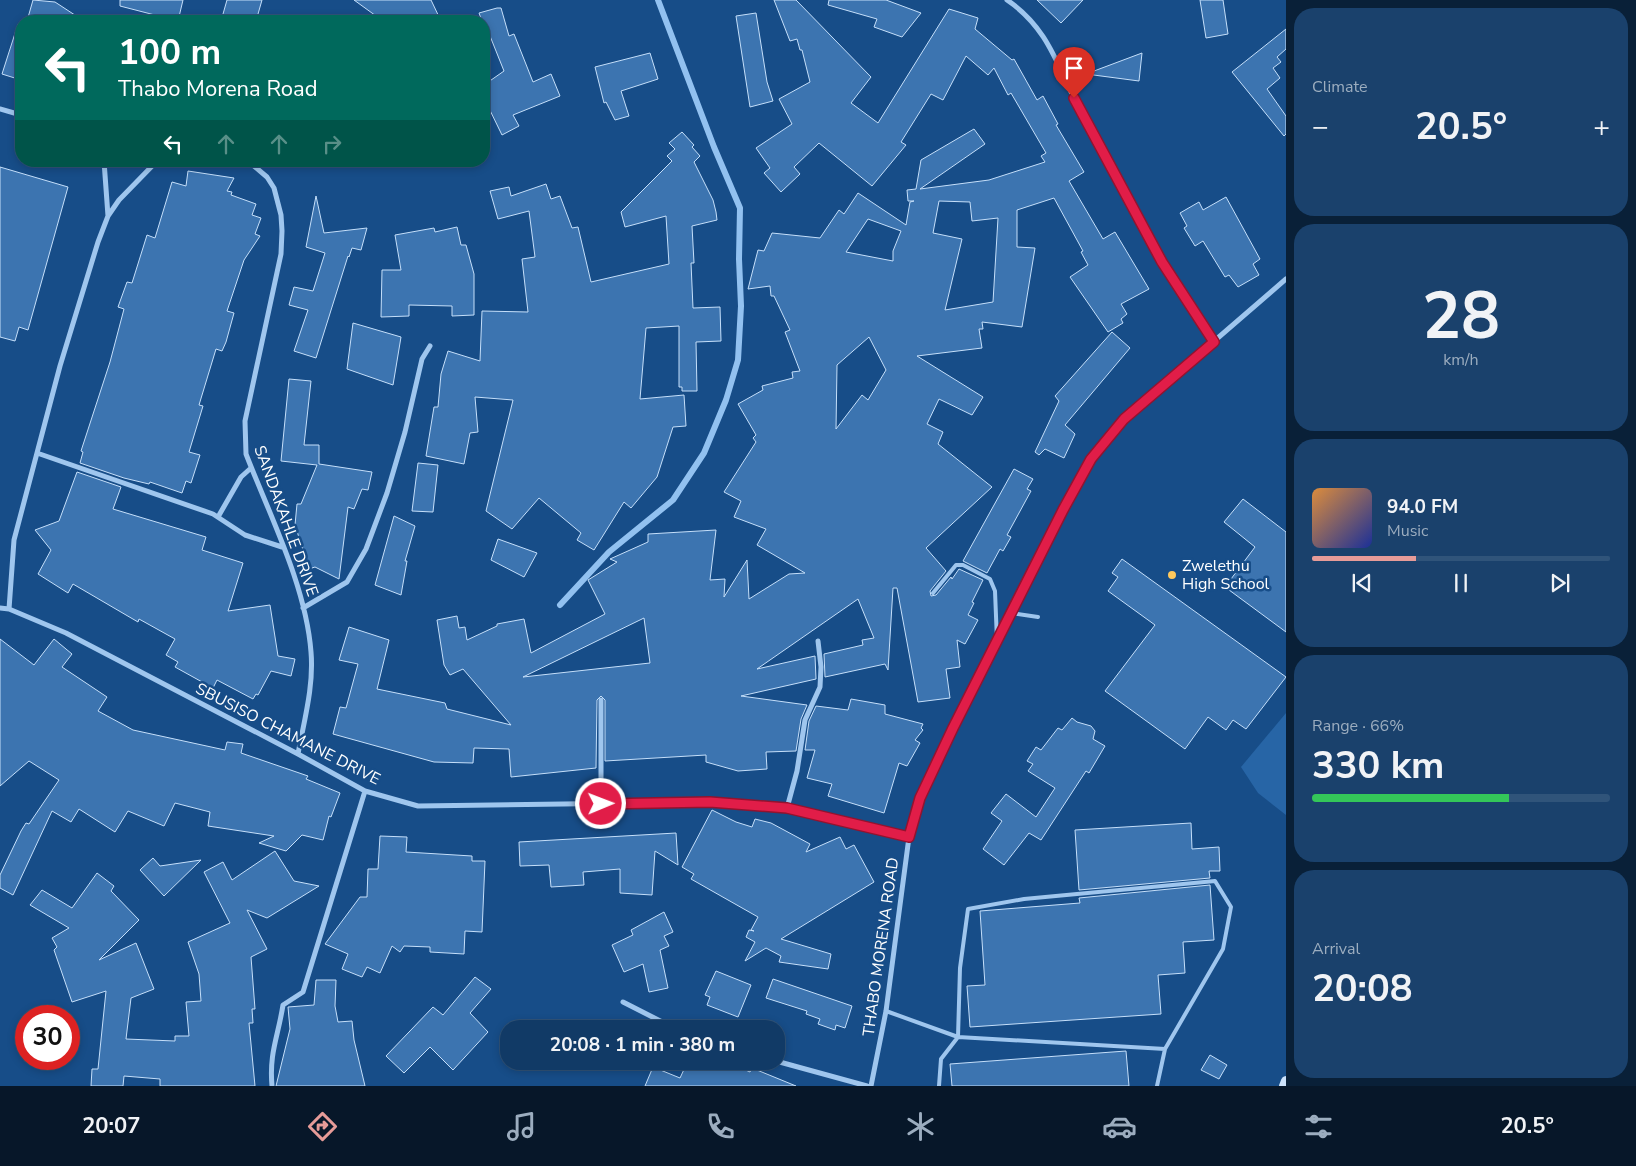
<!DOCTYPE html>
<meta charset="utf-8">
<style>
body{margin:0;font-family:"Nunito Sans",sans-serif;background:#1a416c;color:#f1f3f6;height:100vh;display:flex;flex-direction:column;font-size:19px;white-space:nowrap}
*{box-sizing:border-box;margin:0}
p{font-size:16px;color:#9cadbf}
.icon{flex:none;width:28px;height:28px;fill:none;stroke:currentColor;stroke-width:2;stroke-linecap:round;stroke-linejoin:round}
.map{position:relative;flex:1;overflow:hidden}
.drawer{display:flex;flex-direction:column;gap:8px;padding:8px;background:#092038;width:350px}
.drawer>*{flex:none}
.hud{position:absolute;left:15px;top:15px;width:475px;height:152px;border-radius:20px;box-shadow:0 2px 8px #0003,0 0 0 1px #30547a;background:#00695c;color:#fff;overflow:hidden}
.speed{position:absolute;left:15px;top:1005px;display:flex;gap:10px;font-size:25px;font-weight:700;text-align:center}
.speed>*{display:grid;place-content:center;width:65px;height:65px;border-radius:50%;background:#113a66;box-shadow:0 2px 8px #0003,0 0 0 1px #30547a;line-height:1}
.speed .limit{border:8px solid #d22;background:#fff;color:#111}
.pin{position:absolute;display:grid;place-items:center;width:42px;height:42px;color:#fff;margin:-51px -21px;border-radius:50% 50% 50% 0;rotate:-45deg;box-shadow:0 0 5px #0007}
.pin .icon{rotate:45deg}
.me{position:absolute;width:55px;margin:-28px;rotate:89deg;stroke-linejoin:round;filter:drop-shadow(0 0 4px #0008)}
.turn{display:flex;align-items:center;gap:18px;height:105px;padding:0 20px;font-size:22px}
.turn .icon{width:65px;height:65px;stroke-width:2.5}
.turn b{display:block;font-size:35px;line-height:42px}
.lanes{display:flex;align-items:center;height:48px;padding:0 20px;background:#0003;justify-content:center;gap:25px;direction:ltr}
.lanes .off{opacity:.35}
.big{font-size:38px;font-weight:700;line-height:1.1}
.drawer .tile{flex:1;display:flex;flex-direction:column;justify-content:center;gap:8px;min-width:0;padding:0 18px;border-radius:20px;background:#1a416c}
.drawer .dial{align-items:center;gap:0}
.dial b{font-size:65px;line-height:1}
.song{display:flex;align-items:center;gap:15px}
.cover{width:60px;height:60px;border-radius:8px;background:linear-gradient(135deg,hsl(30 70% 55%),hsl(230 70% 35%))}
.played{height:5px;border-radius:2px;background:linear-gradient(90deg,#e69b98 35%,#30547a 35%)}
.keys{display:flex;justify-content:space-around;direction:ltr}
.heat{display:flex;justify-content:space-between;align-items:center;font-size:28px;direction:ltr}
.charge{height:8px;border-radius:4px;background:linear-gradient(90deg,#34c759 66%,#30547a 0)}
.trip{position:absolute;left:500px;top:1020px;width:285px;height:50px;border-radius:20px;background:#113a66;box-shadow:0 2px 8px #0003,0 0 0 1px #30547a;font-weight:700;line-height:50px;text-align:center}
.tab-bar{display:flex;height:80px;justify-content:space-around;align-items:center;background:#071729;color:#9cadbf}
.tab-bar .icon{width:35px;height:35px}
.tab-bar .active{color:#e69b98}
.tab-bar b{font-size:22px;color:#f1f3f6}
main{display:flex;flex:1;min-height:0}
.map>svg:first-child{display:block}
</style>
<main>
<div class="map">
<svg width="1286" height="1086" viewBox="0 0 1286 1086">
<rect width="100%" height="100%" fill="#174d88"/>
<path fill="#2765a6" d="M1286,713V815L1258,793L1241,767Z"/>
<g fill="none" stroke-linecap="round" stroke-linejoin="round">
<path stroke="#92c1f0" stroke-width="6" d="M560,605L609,552L673,500L704,453L726,400L738,360L741,306L739,259L740,208L714,147L658,0"/>
</g>
<path fill="#3c74b0" stroke="#c5dffa" fill-rule="evenodd" d="M33,0L55,2L84,21H27Z
M120,0H183L178,21L120,6Z
M227,0H262L256,21H221Z
M354,0H431L441,21H383Z
M774,0H796L871,77L851,103L878,123L949,9L978,18L975,29L1012,60L1014,59L1037,100L1043,96L1058,124L1056,125L1084,172L1069,181L1103,239L1115,232L1149,289L1121,304L1127,314L1121,319L1123,323L1108,332L1070,277L1088,265L1081,252L1083,251L1054,198L1017,210V247L1035,248L1022,327L982,322L983,329H979L982,348L917,356L983,397L972,415L939,399L927,424L943,432L938,444L992,487L926,548L946,571L930,591L931,596L936,595L951,577L952,579L959,569L983,580L972,602L974,603L968,615L978,620L965,644L957,640L960,667L946,669L950,698L918,702L897,588H893L888,670L885,664L825,677L824,654L863,645L862,640L874,638L858,599L757,669L815,656L816,679L741,696L807,705L801,719L796,751L766,752L767,769L738,771L706,762V755L605,761V700L601,696L597,700L596,768L511,777L509,749L474,748L473,763L434,762L333,734L340,707L346,708L358,664L339,660L349,627L389,640L377,689L445,703L447,709L511,725L463,669L450,675L444,665L437,620L457,616L459,628L465,627L467,640L497,626V624L524,619L531,653L605,614L588,580L617,562L610,559L648,542V534L716,530L710,580L725,579L724,597L747,560L749,599L789,574L805,573L757,545L766,529L734,517L741,501L724,492L756,442L753,438L756,435L738,404L763,390L762,386L793,378L792,372L800,371L785,332L790,330L774,296H771L770,286L748,289L758,250L764,251L772,233L820,238L839,210L844,214L858,193L906,225L910,202L914,201H908L907,190L916,189L921,160L974,129L985,144L920,189L989,180L1045,162L1041,156L1046,153L1011,93L1008,95L994,68L988,75L966,56L943,100L931,94L901,142L906,145L872,186L819,143L794,167L800,174L781,192L764,173L770,168L756,148L792,124L779,99L810,82L802,50H800L797,39L790,41ZM939,201L970,202L972,221L998,218L993,302L945,310L962,239L933,233ZM868,219L901,231L893,251V261L846,252ZM869,337L886,370L868,400L862,395L836,429L837,365ZM644,618L650,663L523,677Z
M829,0H886L921,13L902,37L874,27L877,19L828,5Z
M1037,0H1083L1061,23Z
M1200,0H1223L1228,34L1206,38Z
M497,8H501L509,36L514,34L533,82L551,74L560,96L513,115L519,126L502,135L484,98V85L504,71L488,31L485,32L484,21H482L479,13Z
M756,13L767,82L773,101L750,107L736,16Z
M18,24L21,25V80L2,74Z
M1286,29V49L1277,57L1281,62L1273,68L1280,78L1267,89L1286,116V134L1284,136L1232,72Z
M650,53L658,79L621,91L629,116L615,120L606,102L604,103L595,67Z
M1142,53L1139,81L1086,74Z
M682,132L694,145L692,147L700,156L694,162L713,200L716,212L717,220L692,226L694,263H691L693,308L720,307L721,341L696,342L697,391H682V387H679V326L646,328L640,399L684,395L686,426L673,427L657,477L631,508L624,502L594,550L577,540L581,533L539,498L512,529L486,511L513,400L475,397L478,432L470,433L464,464L426,456L434,407H438L441,374L448,351L480,361L482,311L528,312L522,259L535,257L529,211L498,219L490,191L509,187L511,196L546,184L551,199L560,196L572,228L578,227L591,282L669,264L666,216L625,227L621,212L672,161L667,156L675,149L669,143Z
M0,167L68,187L28,330L19,327L15,341L0,337Z
M188,171L234,178L227,191L232,192L231,195L256,204L252,215L261,218L255,234L260,236L244,260L227,311L234,313L226,342L222,351L216,349L199,405L203,406L189,452L200,455L191,483L186,481L182,493L150,482L149,484L124,478L80,463L83,452L81,451L110,362L124,309L118,307L127,282L132,283L147,235L155,238L172,182L186,186Z
M316,196L324,233L367,228L361,250L352,248L349,257L348,256L316,358L294,351L308,310L289,305L294,287L313,291L325,253L306,247Z
M1226,197L1260,259L1253,264L1259,275L1238,287L1229,275L1225,277L1203,241L1195,246L1184,228L1187,226L1180,213L1199,202L1203,210Z
M457,227L461,245H466L474,274V315L452,316V306L409,305V316L381,317L382,270H401L395,235L434,228L435,232Z
M353,323L401,337L393,385L347,369Z
M1112,332L1130,348L1065,425L1075,434L1064,458L1045,449L1039,455L1035,452L1059,401L1055,396Z
M289,379L311,381L304,445H319V464L372,472L368,490L362,489L354,509L348,507L339,579L315,567L309,569L295,525L297,504H301L317,465L281,461Z
M418,463L438,465L433,512L412,511Z
M1014,469L1033,479L1027,489L1031,491L1007,535L1011,537L1003,551L1000,549L987,573L963,561Z
M77,472L121,487L113,509L206,537L202,550L243,563L228,611L270,605L278,656L295,659L291,676L271,671L258,695L256,694L253,699L217,680L213,688L175,667L178,662L166,655L175,639L139,619L138,622L73,584L68,593L38,574L51,550L35,530L59,521Z
M1243,499L1286,532V632L1225,587L1255,547L1224,522Z
M394,516L415,526L405,561H407L401,595L375,585Z
M498,539L537,553L524,577L491,560Z
M1122,559L1286,677L1246,729L1233,720L1226,730L1208,717L1185,749L1105,691L1155,625L1108,591L1118,577L1112,573Z
M0,639L34,665L54,639L72,654L62,667L107,697L98,711L133,730L225,750L227,742L243,744L241,753L308,776L306,779L340,793L331,817L329,816L323,840L302,835L286,851L259,843L274,836L208,826L210,812L175,803L164,826L128,811L115,832L79,809L71,822L52,811L13,895L0,888V875L21,831L26,823L29,824L59,780L29,761L0,786Z
M851,699L885,705V714L923,724L921,728L923,730L915,740L920,743L907,766L899,763L884,813L828,796L832,784L807,778L815,750H805L809,721L816,706L848,710Z
M1072,718L1077,722L1091,726L1095,731L1093,739L1105,746L1089,773L1086,771L1041,840L1029,833L1004,865L983,849L1002,821L991,813L1006,794L1036,817L1055,788L1028,771L1033,764L1027,761L1036,747L1041,750L1058,728L1062,730Z
M712,810L736,822L752,827L755,819L771,823L810,844L806,852L840,837L846,849L854,845L874,882L781,939L831,954L828,969L779,962L781,956L766,948L745,961L755,942L746,937L749,930L754,931L751,930L758,917L691,879L694,874L682,867Z
M1191,823L1192,849L1219,847L1220,871H1209L1210,878L1079,890L1075,830Z
M676,833L678,865L655,851L652,895L620,893V869L583,872L584,885L551,887L549,865L520,866L519,842Z
M380,836L407,837L406,852L472,856V861H485L482,932L465,931L464,954L430,952V947L404,946L400,952L392,946L380,973L367,967L362,977L342,969L348,954L325,944L360,897H367L368,869H378Z
M275,851L294,881L319,886L267,918L247,910L267,949L251,957L255,1009H252L253,1023H249L255,1086H160V1079L124,1076L123,1086H91L92,1069H98L106,991L72,1002L54,950L57,947L52,938L69,928L30,905L42,890L72,908L97,873L114,886L111,891L139,920L99,960L136,943L154,989L131,998L126,1039L175,1041V1036H189L186,1002L201,1001L199,974L188,942L230,923L204,872L223,862L232,880Z
M153,858L160,866L201,860L164,896L140,870Z
M1210,885L1214,940L1183,942L1185,973L1158,975L1161,1014L970,1027L967,986L985,985L980,911L1080,903L1079,898Z
M664,912L673,932L664,936L669,946L660,950L668,988L649,992L643,964L624,972L612,945L633,935L631,930Z
M716,971L751,985L738,1017L707,1005L710,997L705,995Z
M475,977L491,989L470,1013L488,1032L453,1070L430,1047L404,1073L386,1056L433,1007L443,1015Z
M773,979L852,1006L845,1028L836,1025L835,1030L818,1024L820,1019L806,1014L807,1011L766,998Z
M316,980H336L335,1006L338,1022L352,1021L354,1040L365,1086H276L290,1029L288,1007L314,1005Z
M1126,1051L1129,1086H952L950,1064Z
M1210,1055L1227,1065L1219,1079L1201,1070Z
M703,1061H726L750,1072L752,1068L796,1086H645L653,1067L680,1078L687,1063L699,1069Z"/>
<g fill="none" stroke-linecap="round" stroke-linejoin="round">
<path stroke="#9fc6ee" stroke-width="4" d="M933,593L956,565H963L990,579L995,591L997,641
M1011,613L1038,617
M886,1011L958,1037L1165,1049L1223,949L1231,907L1215,881L1024,899L968,909L960,968L958,1037L941,1059L939,1086
M1157,1086L1165,1049"/>
<path stroke="#9fc6ee" stroke-width="5" d="M1007,0C1050,29 1058,69 1081,112C1123,189 1160,273 1214,342
M0,109L21,115
M104,161L108,216
M248,161L267,177L274,188L281,215L282,231L281,254L245,421L246,454C270,516 306,586 311,652C314,686 304,721 298,754
M37,453L213,514L245,535L282,547
M218,517L241,477L251,468
M0,608L9,609L66,633L298,754L365,791L418,806L710,802L787,808L909,837
M303,608L347,582L366,549L387,493L405,432L422,359L430,346
M9,609L14,540L60,366L98,242L108,216L119,200L157,161
M601,700V804
M787,808L797,771L805,720L820,687L821,667L818,641
M623,1002L676,1029
M776,1061L867,1086
M272,1086C269,1053 278,1037 283,1005L303,992L365,791
M871,1086L886,1011L909,837L920,798L1063,510L1091,459L1124,419L1286,279"/>
<path stroke="#cce2fa" stroke-width="10" d="M1284,1086L1286,1081"/>
</g>
<g fill="none" stroke-linecap="round" stroke-linejoin="round">
<g stroke="#92132f" stroke-width="12">
<path id="route" d="M601,804L710,802L787,808L909,837L920,798L953,728L1063,510L1091,459L1124,419L1214,342L1162,262L1074,98"/>
</g>
<use href="#route" stroke="#e11d48" stroke-width="9"/>
</g>
<circle fill="#ffc95c" stroke="#174d88" stroke-width="2" cx="1172" cy="575" r="5"/>
<g text-anchor="middle" dominant-baseline="central" stroke-width="5" stroke-linejoin="round" paint-order="stroke">
<g font-size="16" fill="#fff" stroke="#174d88">
<text transform="translate(286 521) rotate(70)">SANDAKAHLE DRIVE</text>
<text transform="translate(288 734) rotate(27)">SBUSISO CHAMANE DRIVE</text>
<text transform="translate(881 947) rotate(-82)">THABO MORENA ROAD</text>
</g>
<g font-size="16" fill="#fff" stroke="#174d88" text-anchor="start">
<text x="1182" y="566">Zwelethu<tspan x="1182" dy="18">High School</tspan></text>
</g>
</g>
</svg>
<div class="speed"><div class="limit">30</div></div>
<div class="pin" style="left:1074px;top:98px;background:#d93025"><svg class="icon" aria-label="arrive" viewBox="0 0 24 24"><path d="M6 21V4h12l-3 4 3 4H6"/></svg></div>
<svg class="me" style="left:601px;top:804px" viewBox="-20 -20 40 40"><circle r="17" fill="#e11d48" stroke="#fff" stroke-width="3"/><path d="M0-11L8 9 0 5-8 9z" fill="#fff"/></svg>
<div class="trip">20:08 · 1 min · 380 m</div>
<div class="hud">
<div class="turn"><svg class="icon" aria-label="left" viewBox="0 0 24 24"><path d="M17 20v-9H6M10 6l-5 5 5 5"/></svg><div><b>100 m</b>Thabo Morena Road</div></div>
<div class="lanes"><svg class="icon" aria-label="left" viewBox="0 0 24 24"><path d="M17 20v-9H6M10 6l-5 5 5 5"/></svg><svg class="icon off" aria-label="ahead" viewBox="0 0 24 24"><path d="M12 20V5M6 11l6-6 6 6"/></svg><svg class="icon off" aria-label="ahead" viewBox="0 0 24 24"><path d="M12 20V5M6 11l6-6 6 6"/></svg><svg class="icon off" aria-label="right" viewBox="0 0 24 24"><path d="M7 20v-9h11M14 6l5 5-5 5"/></svg></div>
</div>
</div>
<section class="drawer">
<div class="tile"><p>Climate</p>
<div class="heat"><a>−</a><b class="big">20.5°</b><a>+</a></div>
</div>
<div class="tile dial"><b>28</b><p>km/h</p></div>
<div class="tile">
<div class="song"><i class="cover"></i><div><b>94.0 FM</b><p>Music</p></div></div>
<div class="played"></div>
<div class="keys"><svg class="icon" aria-label="previous" viewBox="0 0 24 24"><path d="M18 5L8 12l10 7zM5 5v14"/></svg><svg class="icon" aria-label="pause" viewBox="0 0 24 24"><path d="M8 5v14M16 5v14"/></svg><svg class="icon" aria-label="next" viewBox="0 0 24 24"><path d="M6 5l10 7-10 7zM19 5v14"/></svg></div>
</div>
<div class="tile"><p>Range · 66%</p><b class="big">330 km</b><div class="charge"></div></div>
<div class="tile"><p>Arrival</p><b class="big">20:08</b></div>
</section>
</main>
<nav class="tab-bar">
<b>20:07</b>
<svg class="icon active" aria-label="directions" viewBox="0 0 24 24"><path d="M12 3l9 9-9 9-9-9zM9 14v-3h6M13 9l2 2-2 2"/></svg>
<svg class="icon" aria-label="music" viewBox="0 0 24 24"><path d="M9 18V5l10-2v13"/><circle cx="6" cy="18" r="3"/><circle cx="16" cy="16" r="3"/></svg>
<svg class="icon" aria-label="phone" viewBox="0 0 24 24"><path d="M5 4h4l2 5-3 2q2 4 5 5l2-3 5 2v4C11 20 4 13 5 4z"/></svg>
<svg class="icon" aria-label="climate" viewBox="0 0 24 24"><path d="M12 3v18M4 7l16 10M4 17L20 7"/></svg>
<svg class="icon" aria-label="car" viewBox="0 0 24 24"><path d="M5 17H2v-5l4-1 3-4h7l3 4 3 1v5h-3M9 17h6M6 11h13"/><circle cx="7" cy="17" r="2"/><circle cx="17" cy="17" r="2"/></svg>
<svg class="icon" aria-label="filters" viewBox="0 0 24 24"><path d="M4 7h16M4 17h16"/><circle cx="9" cy="7" r="2"/><circle cx="15" cy="17" r="2"/></svg>
<b>20.5°</b>
</nav>
